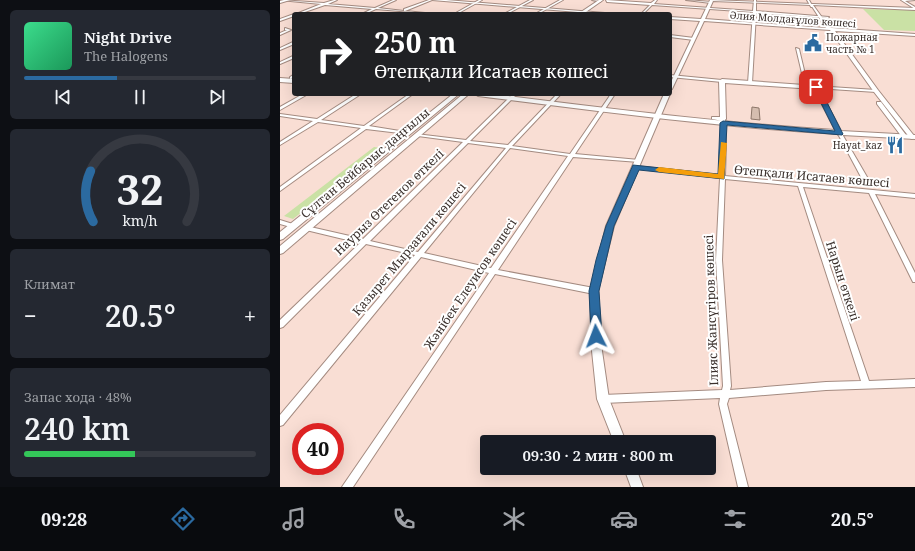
<!DOCTYPE html>
<html lang="ru">
<meta charset="utf-8">
<style>
body{margin:0;font-family:"Noto Serif",serif;background:#242831;color:#f1f3f6;height:100vh;display:flex;flex-direction:column;font-size:15px;white-space:nowrap}
*{box-sizing:border-box;margin:0}
p{font-size:13px;color:#9ea1a6}
.icon{flex:none;width:22px;height:22px;fill:none;stroke:currentColor;stroke-width:2;stroke-linecap:round;stroke-linejoin:round}
.map{position:relative;flex:1;overflow:hidden}
.side{display:flex;flex-direction:column;gap:10px;padding:10px;background:#0d0f14;width:280px}
.side>*{flex:none}
.hud{position:absolute;left:12px;top:12px;width:380px;height:84px;border-radius:4px;box-shadow:0 4px 16px #0002;background:#202124;color:#fff;overflow:hidden}
.speed{position:absolute;left:12px;top:423px;display:flex;gap:8px;font-size:20px;font-weight:700;text-align:center}
.speed>*{display:grid;place-content:center;width:52px;height:52px;border-radius:50%;background:#171b24;box-shadow:0 4px 16px #0002;line-height:1}
.speed .limit{border:6px solid #d22;background:#fff;color:#111}
.pin{position:absolute;display:grid;place-items:center;width:34px;height:34px;color:#fff;margin:-17px;border-radius:8px;box-shadow:0 2px 6px #0006}
.me{position:absolute;width:44px;margin:-22px;rotate:357deg;stroke-linejoin:round;filter:drop-shadow(0 0 3px #0008)}
.turn{display:flex;align-items:center;gap:14px;height:84px;padding:0 16px;font-size:18px}
.turn .icon{width:52px;height:52px;stroke-width:2.5}
.turn b{display:block;font-size:28px;line-height:34px}
.big{font-size:30px;font-weight:600;line-height:1.1}
.side .tile{flex:1;display:flex;flex-direction:column;justify-content:center;gap:6px;min-width:0;padding:0 14px;border-radius:6px;background:#242831}
.side .dial{align-items:center;gap:0}
.dial svg{height:104px;overflow:visible;fill:none;stroke:#363941;stroke-width:7;stroke-linecap:round;text-anchor:middle}
.dial text{fill:#f1f3f6;stroke:none}
.song{display:flex;align-items:center;gap:12px}
.cover{width:48px;height:48px;border-radius:6px;background:linear-gradient(135deg,hsl(150 70% 55%),hsl(150 70% 35%))}
.played{height:4px;border-radius:2px;background:linear-gradient(90deg,#2b6aa0 40%,#363941 40%)}
.keys{display:flex;justify-content:space-around;direction:ltr}
.heat{display:flex;justify-content:space-between;align-items:center;font-size:22px;direction:ltr}
.charge{height:6px;border-radius:3px;background:linear-gradient(90deg,#34c759 48%,#363941 0)}
.trip{position:absolute;left:200px;top:435px;width:236px;height:40px;border-radius:4px;background:#171b24;box-shadow:0 4px 16px #0002;font-weight:600;line-height:40px;text-align:center}
.menu{display:flex;height:64px;justify-content:space-around;align-items:center;background:#090b0e;color:#9ea1a6}
.menu .icon{width:28px;height:28px}
.menu .current{color:#2b6aa0}
.menu b{font-size:18px;color:#f1f3f6}
main{display:flex;flex:1;min-height:0}
.map>svg:first-child{display:block}
</style>
<main>
<section class="side">
<div class="tile">
<div class="song"><i class="cover"></i><div><b>Night Drive</b><p>The Halogens</p></div></div>
<div class="played"></div>
<div class="keys"><svg class="icon" aria-label="previous" viewBox="0 0 24 24"><path d="M18 5L8 12l10 7zM5 5v14"/></svg><svg class="icon" aria-label="pause" viewBox="0 0 24 24"><path d="M8 5v14M16 5v14"/></svg><svg class="icon" aria-label="next" viewBox="0 0 24 24"><path d="M6 5l10 7-10 7zM19 5v14"/></svg></div>
</div>
<div class="tile dial"><svg viewBox="0 0 100 80">
<path d="M14 69A42 42 0 1 1 86 69"/>
<path d="M14 69A42 42 0 0 1 12 30" stroke="#2b6aa0"/>
<text x="50" y="56" font-size="32" font-weight="700">32</text>
<text x="50" y="72" font-size="11">km/h</text>
</svg></div>
<div class="tile"><p>Климат</p>
<div class="heat"><a>−</a><b class="big">20.5°</b><a>+</a></div>
</div>
<div class="tile"><p>Запас хода · 48%</p><b class="big">240 km</b><div class="charge"></div></div>
</section>
<div class="map">
<svg width="635" height="487" viewBox="0 0 635 487">
<rect width="100%" height="100%" fill="#f9ded4"/>
<path fill="#cae1a5" d="M583,9L635,10V31L604,30Z
M94,147L102,148L13,219L4,216Z"/>
<path fill="#d5bdaf" stroke="#8c7669" d="M472,107L479,108L480,120L471,119Z"/>
<g fill="none" stroke-linecap="round" stroke-linejoin="round">
<g stroke="#a48b81" stroke-width="2">
<path id="street" d="M0,0L44,3L54,0H57L48,4L95,8L113,0H116L98,8L124,11V9L149,0H152L125,11L155,14L96,9L85,14H82L92,9L45,5L19,14H16L41,4Z
M199,0H202L177,14H174Z
M250,0H253L227,14H224Z
M280,0H283L258,14H255Z
M312,0L321,1L320,2Z
M326,0L371,3L375,0H377L374,4L473,11L474,0H476V11L549,17L548,18L476,13L472,83L470,84L468,83L473,12L372,5L363,14H361L370,5L327,2Z
M406,0L432,2L431,3Z
M527,0H529L533,7H531Z
M621,0H635L625,1L635,7V9Z
M14,14V16L0,21V19Z
M5,28L11,30L0,35V33L7,30H5Z
M390,35L414,38L415,39L414,40L390,37Z
M13,42H14V44L0,50V48Z
M516,48L519,49L528,87L525,86Z
M13,56H14V58L0,64V62Z
M13,75H14V78L10,79V77Z
M390,75L442,80L444,81L442,82L390,77Z
M535,86L596,90L598,91L596,92L536,88L534,87Z
M23,94H28L0,110V107Z
M76,94H81L41,120L84,126L129,94H133L89,126L126,132L128,133V134L86,129L0,191V187L81,128L38,122L0,145V142L33,121L0,116V114L37,119Z
M233,94L236,95L190,141L228,145L277,94H281L232,146L290,154L331,94H335L295,154L359,160L361,161L359,162L293,157L218,270L314,288L316,289L317,291L316,293L314,294L215,274L73,487H62L64,484L209,273L141,257L3,425L0,426V415L135,255L86,244L3,327L0,328V320L80,243L26,230L23,228L26,226L83,239L183,142L138,136L136,135V134L186,140ZM188,143L226,148L138,252L90,241ZM230,148L288,156L211,268L144,253Z
M442,118L445,119L446,144L445,176L635,194V198L595,194L635,273V282H633L632,280L589,193L523,187L589,381L635,379V387L546,390L449,398L447,404L468,487H458L439,404L440,398L323,403L320,402L319,399L320,396L323,395L442,390L443,386L436,260L440,178L356,168L354,167L356,166L440,175L442,144ZM445,179L518,186L581,381L546,382L450,390L451,386L442,260Z
M558,133L562,134L587,177L586,178L584,179L581,177L558,134Z
M0,220L16,225L17,226L14,228L0,224Z"/>
</g>
<g stroke="#a48b81" stroke-width="2">
<path id="secondary" d="M4,0H10L0,3V1Z
M152,0H166L337,14H322Z
M430,0L635,8V10L533,5L549,27L552,28L635,34V36L555,31L598,90L635,137L632,139L630,138L594,92L550,30L424,21L392,89L390,90V84L420,21L390,19V17L421,19ZM433,1L531,5L546,28L425,19Z
M384,94H390L334,226L318,291L322,351L329,399L346,442H334L317,399L312,351L310,291L326,226Z
M597,102H601L626,135V137H622L597,104Z
M344,468H356L363,487H351Z"/>
</g>
<g stroke="#a48b81" stroke-width="2">
<path id="primary" d="M319,0H323L303,14H298Z
M0,78L14,79V83L0,82Z
M442,79L538,86L561,131L635,135V139L563,135L560,136L557,134C437,127 317,111 198,96L195,94H212C326,108 440,123 555,130L534,89L445,83L446,119L443,121L432,119V117H440L439,81Z
M173,94H179L3,239L0,240V232Z
M183,94H189L3,253L0,254V246Z"/>
</g>
<use href="#street" fill="#fff" fill-rule="evenodd"/>
<use href="#secondary" fill="#fff" fill-rule="evenodd"/>
<use href="#primary" fill="#fff" fill-rule="evenodd"/>
</g>
<path fill="#2b6aa0" stroke="#1c4568" d="M536,85L539,87L563,134L562,135L447,125L444,179L359,170L334,226L319,291L322,336L320,340L316,341L312,340L311,336L309,291L316,260L326,226L353,165L438,174L440,123L443,121L555,131L533,87Z"/>
<path fill="#f59e0b" d="M441,142L447,143L444,179L379,172L375,170L379,167L438,174Z"/>
<defs>
<g id="civic-bare" transform="scale(1.38)"><path d="M-.6-6.5H3V-4.5H.6V-3L4-1V1h2V6H-6V1h2V-1L-.6-3ZM-1.2 2.5V6h2.4V2.5Z" fill="#2b6aa0" stroke="#fff" stroke-width="2.5" paint-order="stroke"/></g>
<g id="restaurant-bare" transform="scale(1.38)"><path d="M-5-6h1v4h1v-4h1v4h1v-4h1v5L-1.5 .5V6h-2V.5L-5-1ZM5-6V6H3V1.5H1.5Q1.5-4 5-6Z" fill="#2b6aa0" stroke="#fff" stroke-width="2.5" paint-order="stroke"/></g>
</defs>
<g fill-rule="evenodd">
<use href="#civic-bare" x="533" y="43"/>
<use href="#restaurant-bare" x="615" y="145"/>
</g>
<g text-anchor="middle" dominant-baseline="central" stroke-width="4" stroke-linejoin="round" paint-order="stroke">
<g font-size="10" fill="#3b312d" stroke="#fff">
<text transform="translate(513 19) rotate(4)">Әлия Молдағұлов көшесі</text>
</g>
<g font-size="10" fill="#3b312d" stroke="#fff" text-anchor="start">
<text x="546" y="37">Пожарная<tspan x="546" dy="12">часть № 1</tspan></text>
<text x="602" y="145" text-anchor="end">Hayat_kaz</text>
</g>
<g font-size="12" fill="#3b312d" stroke="#fff">
<text transform="translate(85 163) rotate(-40)">Сұлтан Бейбарыс даңғылы</text>
<text transform="translate(532 176) rotate(5)">Өтепқали Исатаев көшесі</text>
<text transform="translate(109 202) rotate(-44)">Наурыз Өтегенов өткелі</text>
<text transform="translate(129 249) rotate(-50)">Қазырет Мырзағали көшесі</text>
<text transform="translate(563 281) rotate(72)">Нарын өткелі</text>
<text transform="translate(190 284) rotate(-56)">Жәнібек Елеуисов көшесі</text>
<text transform="translate(431 310) rotate(-92)">Ілияс Жансүгіров көшесі</text>
</g>
</g>
</svg>
<div class="speed"><div class="limit">40</div></div>
<div class="pin" style="left:536px;top:87px;background:#d93025"><svg class="icon" aria-label="arrive" viewBox="0 0 24 24"><path d="M6 21V4h12l-3 4 3 4H6"/></svg></div>
<svg class="me" style="left:316px;top:336px" viewBox="-20 -20 40 40"><path d="M0-17L14 15 0 8-14 15z" fill="#2b6aa0" stroke="#fff" stroke-width="4"/></svg>
<div class="trip">09:30 · 2 мин · 800 m</div>
<div class="hud">
<div class="turn"><svg class="icon" aria-label="right" viewBox="0 0 24 24"><path d="M7 20v-9h11M14 6l5 5-5 5"/></svg><div><b>250 m</b>Өтепқали Исатаев көшесі</div></div>
</div>
</div>
</main>
<nav class="menu">
<b>09:28</b>
<svg class="icon current" aria-label="directions" viewBox="0 0 24 24"><path d="M12 3l9 9-9 9-9-9zM9 14v-3h6M13 9l2 2-2 2"/></svg>
<svg class="icon" aria-label="music" viewBox="0 0 24 24"><path d="M9 18V5l10-2v13"/><circle cx="6" cy="18" r="3"/><circle cx="16" cy="16" r="3"/></svg>
<svg class="icon" aria-label="phone" viewBox="0 0 24 24"><path d="M5 4h4l2 5-3 2q2 4 5 5l2-3 5 2v4C11 20 4 13 5 4z"/></svg>
<svg class="icon" aria-label="climate" viewBox="0 0 24 24"><path d="M12 3v18M4 7l16 10M4 17L20 7"/></svg>
<svg class="icon" aria-label="car" viewBox="0 0 24 24"><path d="M5 17H2v-5l4-1 3-4h7l3 4 3 1v5h-3M9 17h6M6 11h13"/><circle cx="7" cy="17" r="2"/><circle cx="17" cy="17" r="2"/></svg>
<svg class="icon" aria-label="filters" viewBox="0 0 24 24"><path d="M4 7h16M4 17h16"/><circle cx="9" cy="7" r="2"/><circle cx="15" cy="17" r="2"/></svg>
<b>20.5°</b>
</nav>
